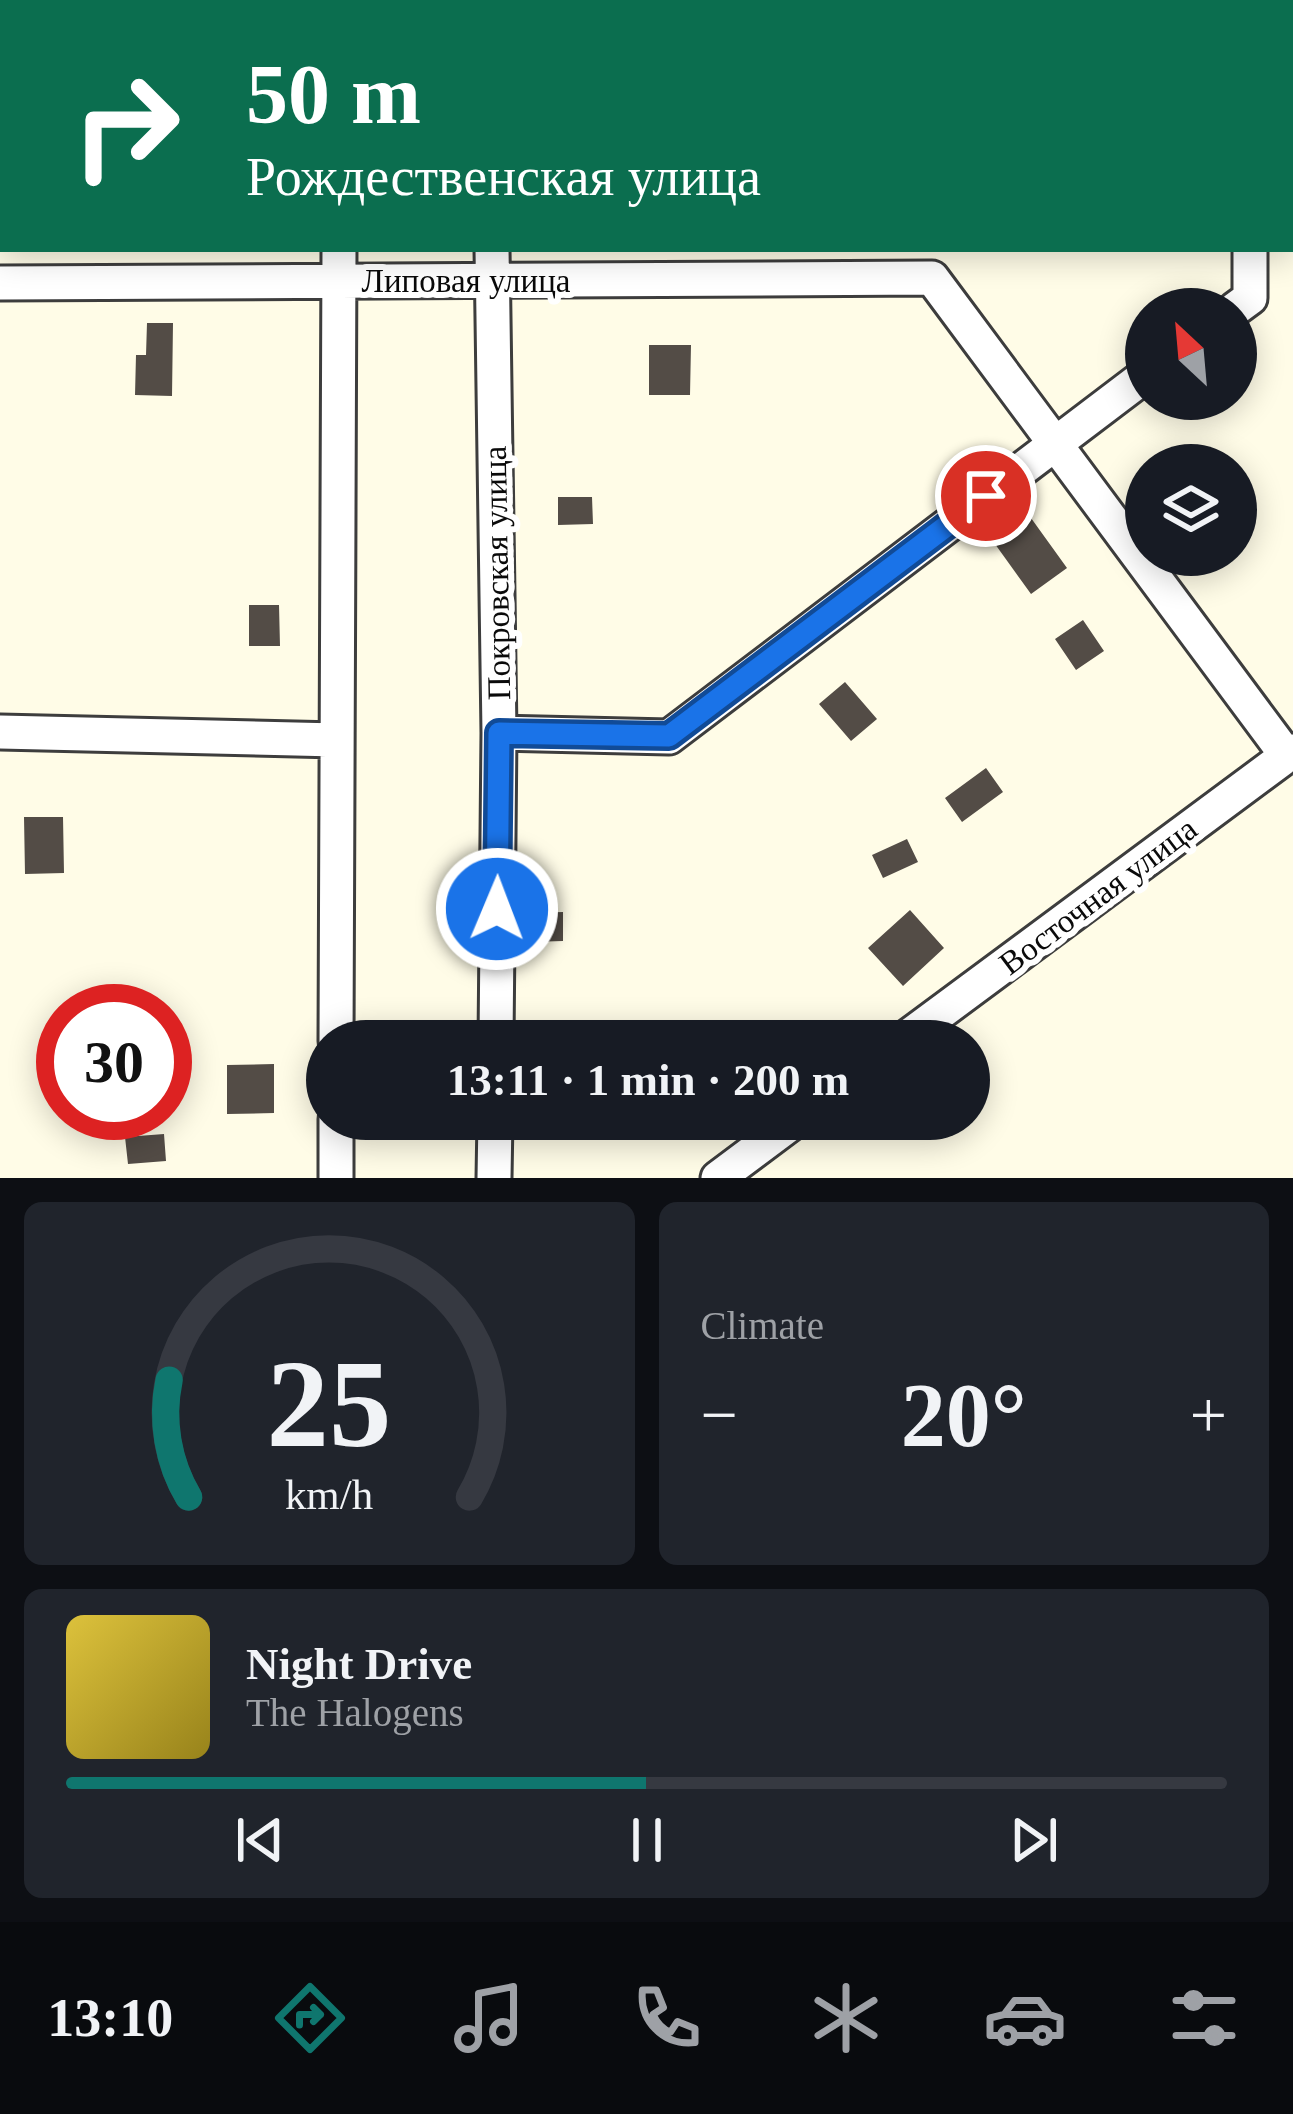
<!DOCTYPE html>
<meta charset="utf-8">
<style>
body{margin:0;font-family:Georgia,serif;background:#20242c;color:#f1f3f6;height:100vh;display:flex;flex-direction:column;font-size:45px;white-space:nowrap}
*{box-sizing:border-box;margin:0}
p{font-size:39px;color:#9ea1a6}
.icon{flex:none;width:66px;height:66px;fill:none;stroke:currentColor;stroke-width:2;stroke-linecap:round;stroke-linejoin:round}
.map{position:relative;height:1178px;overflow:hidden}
.details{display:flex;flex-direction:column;gap:24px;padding:24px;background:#0d0f14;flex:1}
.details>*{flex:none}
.top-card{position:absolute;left:0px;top:0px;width:1293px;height:252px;box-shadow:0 6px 30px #0003;background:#0b6e4f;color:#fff;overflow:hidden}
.needle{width:78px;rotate:334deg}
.tools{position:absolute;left:1125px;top:288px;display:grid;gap:24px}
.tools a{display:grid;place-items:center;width:132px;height:132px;border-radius:50%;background:#171b24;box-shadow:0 6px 30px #0003;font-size:60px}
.speed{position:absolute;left:36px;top:984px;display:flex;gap:24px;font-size:60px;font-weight:700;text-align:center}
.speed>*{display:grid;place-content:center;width:156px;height:156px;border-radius:50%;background:#171b24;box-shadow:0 6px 30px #0003;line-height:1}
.speed .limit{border:18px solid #d22;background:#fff;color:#111}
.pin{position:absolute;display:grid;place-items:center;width:102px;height:102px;color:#fff;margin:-51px;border:6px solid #fff;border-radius:50%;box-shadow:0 3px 12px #0007}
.me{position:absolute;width:132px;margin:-66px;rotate:1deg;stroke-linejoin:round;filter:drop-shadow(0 0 9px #0008)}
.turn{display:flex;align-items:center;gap:42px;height:252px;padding:0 48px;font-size:54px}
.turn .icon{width:156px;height:156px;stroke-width:2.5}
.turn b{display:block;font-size:84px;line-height:102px}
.big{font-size:90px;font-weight:600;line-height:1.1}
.details .widget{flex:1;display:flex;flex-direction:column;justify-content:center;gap:18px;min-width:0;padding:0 42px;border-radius:18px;background:#20242c}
.details .dial{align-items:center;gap:0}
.dial svg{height:312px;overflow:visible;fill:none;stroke:#363941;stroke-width:7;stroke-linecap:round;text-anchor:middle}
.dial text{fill:#f1f3f6;stroke:none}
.song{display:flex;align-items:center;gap:36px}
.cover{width:144px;height:144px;border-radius:18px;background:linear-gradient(135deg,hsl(50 70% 55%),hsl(50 70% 35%))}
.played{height:12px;border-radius:6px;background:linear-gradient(90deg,#0f766e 50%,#363941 50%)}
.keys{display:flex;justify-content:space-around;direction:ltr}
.heat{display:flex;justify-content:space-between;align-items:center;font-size:66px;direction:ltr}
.details .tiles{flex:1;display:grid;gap:24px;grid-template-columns:1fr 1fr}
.widget:last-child{grid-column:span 2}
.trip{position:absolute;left:306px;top:1020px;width:684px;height:120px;border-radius:60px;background:#171b24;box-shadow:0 6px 30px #0003;font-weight:600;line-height:120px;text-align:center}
.dock{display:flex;height:192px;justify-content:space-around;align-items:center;background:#090b0e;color:#9ea1a6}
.dock .icon{width:84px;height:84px}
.dock .on{color:#0f766e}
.dock b{font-size:54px;color:#f1f3f6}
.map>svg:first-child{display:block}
</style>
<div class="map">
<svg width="1293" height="1178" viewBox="0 0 1293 1178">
<rect width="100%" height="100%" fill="#fffce7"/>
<path fill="#534c46" d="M147,323H173L172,396L135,395L136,355H146Z
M649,345H691L690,395H649Z
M558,497H592L593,524L558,525Z
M1031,518L1067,568L1031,594L995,544Z
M249,605H279L280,646H249Z
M1083,620L1104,651L1076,670L1055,639Z
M845,682L877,719L851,741L819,704Z
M986,768L1003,792L962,822L945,798Z
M24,817H63L64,873L25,874Z
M907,839L918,862L883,878L872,855Z
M910,910L944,948L903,986L868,948Z
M563,912V941L530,942V913Z
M274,1064V1113L227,1114V1065Z
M164,1134L166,1161L128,1164L125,1137Z"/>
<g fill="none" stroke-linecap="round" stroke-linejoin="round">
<g stroke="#3d3d3d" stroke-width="39">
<path id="minor" d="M492,0V3
M930,0V3
M339,3V0
M1250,3V0
M492,249L499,733L496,1041
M932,278L1287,756
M0,283L932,278
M1235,309L1250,298V249
M0,732L337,740
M499,733L669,737L1146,375
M336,1041L339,249
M902,1041L1293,751
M336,1178V1119
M494,1178L495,1119
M718,1178L797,1119"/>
</g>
<use href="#minor" stroke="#fff" stroke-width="33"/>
</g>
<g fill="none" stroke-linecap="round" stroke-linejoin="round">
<g stroke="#114b97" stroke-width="30">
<path id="route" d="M497,909L499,733L669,736L986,496"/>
</g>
<use href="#route" stroke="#1a73e8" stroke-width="21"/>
</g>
<g text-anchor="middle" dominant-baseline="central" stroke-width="12" stroke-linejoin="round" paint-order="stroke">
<g font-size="33" fill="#0a0a0a" stroke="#fff">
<text x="466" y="281">Липовая улица</text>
<text transform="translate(497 573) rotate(-91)">Покровская улица</text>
<text transform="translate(1098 896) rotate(-37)">Восточная улица</text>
</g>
</g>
</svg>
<div class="tools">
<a><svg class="needle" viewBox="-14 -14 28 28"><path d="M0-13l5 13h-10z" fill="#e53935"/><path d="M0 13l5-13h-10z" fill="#9ea1a6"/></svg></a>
<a><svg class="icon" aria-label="layers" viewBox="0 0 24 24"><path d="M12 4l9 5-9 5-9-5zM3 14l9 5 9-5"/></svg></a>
</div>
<div class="speed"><div class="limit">30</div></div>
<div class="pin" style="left:986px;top:496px;background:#d93025"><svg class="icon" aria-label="arrive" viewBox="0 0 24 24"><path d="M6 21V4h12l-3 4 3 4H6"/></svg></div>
<svg class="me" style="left:497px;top:909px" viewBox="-20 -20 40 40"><circle r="17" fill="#1a73e8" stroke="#fff" stroke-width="3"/><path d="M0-11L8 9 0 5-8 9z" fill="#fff"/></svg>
<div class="trip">13:11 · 1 min · 200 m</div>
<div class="top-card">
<div class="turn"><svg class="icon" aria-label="right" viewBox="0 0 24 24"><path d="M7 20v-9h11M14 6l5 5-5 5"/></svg><div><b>50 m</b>Рождественская улица</div></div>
</div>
</div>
<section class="details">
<div class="tiles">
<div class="widget dial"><svg viewBox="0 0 100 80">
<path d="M14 69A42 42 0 1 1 86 69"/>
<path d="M14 69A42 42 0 0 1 9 39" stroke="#0f766e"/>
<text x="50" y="56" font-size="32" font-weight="700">25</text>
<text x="50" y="72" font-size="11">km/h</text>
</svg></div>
<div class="widget"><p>Climate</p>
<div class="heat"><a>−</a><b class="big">20°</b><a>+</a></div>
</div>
<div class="widget">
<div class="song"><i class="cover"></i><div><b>Night Drive</b><p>The Halogens</p></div></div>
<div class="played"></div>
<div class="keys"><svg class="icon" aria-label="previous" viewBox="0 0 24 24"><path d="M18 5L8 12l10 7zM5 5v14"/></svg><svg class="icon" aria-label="pause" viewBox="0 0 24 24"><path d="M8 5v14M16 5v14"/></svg><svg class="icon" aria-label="next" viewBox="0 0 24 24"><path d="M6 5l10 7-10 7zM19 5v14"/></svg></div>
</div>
</div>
</section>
<nav class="dock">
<b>13:10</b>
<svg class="icon on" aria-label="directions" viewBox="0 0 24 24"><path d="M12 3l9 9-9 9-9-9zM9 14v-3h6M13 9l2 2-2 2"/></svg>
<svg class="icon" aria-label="music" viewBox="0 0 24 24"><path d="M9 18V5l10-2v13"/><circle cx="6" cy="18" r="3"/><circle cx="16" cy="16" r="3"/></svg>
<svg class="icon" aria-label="phone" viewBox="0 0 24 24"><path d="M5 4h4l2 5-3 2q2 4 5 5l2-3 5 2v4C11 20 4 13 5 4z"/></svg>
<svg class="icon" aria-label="climate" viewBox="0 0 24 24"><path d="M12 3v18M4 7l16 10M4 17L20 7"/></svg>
<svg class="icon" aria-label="car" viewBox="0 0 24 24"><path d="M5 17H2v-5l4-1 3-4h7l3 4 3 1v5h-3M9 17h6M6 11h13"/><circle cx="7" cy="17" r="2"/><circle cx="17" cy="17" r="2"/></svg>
<svg class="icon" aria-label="filters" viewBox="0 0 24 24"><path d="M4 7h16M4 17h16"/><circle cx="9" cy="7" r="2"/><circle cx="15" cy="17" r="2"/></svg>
</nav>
